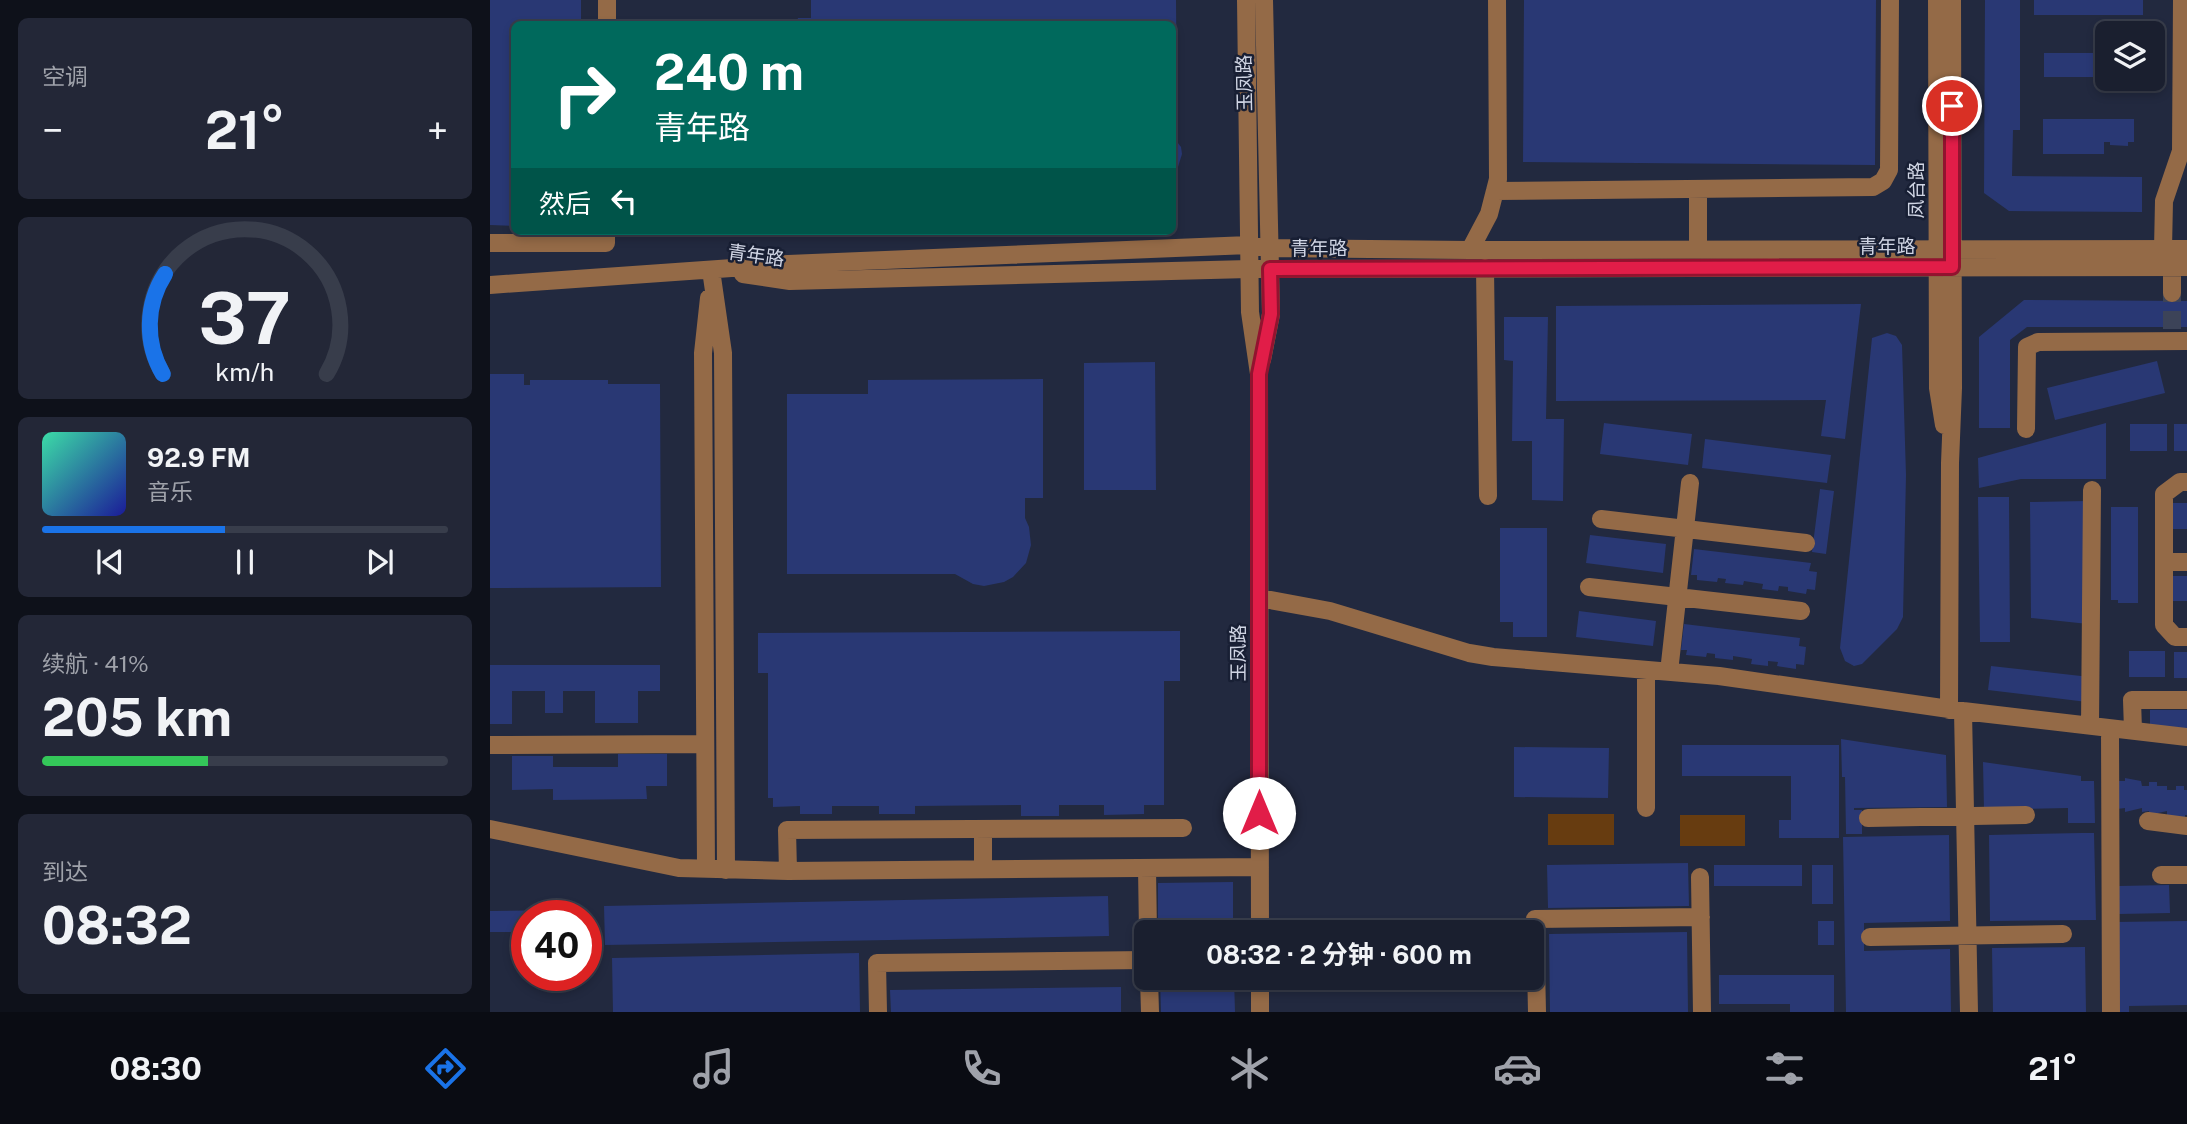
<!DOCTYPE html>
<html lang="zh">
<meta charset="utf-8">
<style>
body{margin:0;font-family:"Public Sans","Noto Sans SC",sans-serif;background:#232737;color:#f1f3f6;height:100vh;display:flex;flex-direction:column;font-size:26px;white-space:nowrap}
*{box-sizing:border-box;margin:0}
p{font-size:23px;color:#9fa2aa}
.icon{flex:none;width:38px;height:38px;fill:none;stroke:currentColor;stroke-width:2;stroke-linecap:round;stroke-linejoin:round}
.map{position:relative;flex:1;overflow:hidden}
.sheet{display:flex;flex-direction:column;gap:18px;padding:18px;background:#0e111a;width:490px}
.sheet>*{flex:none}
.banner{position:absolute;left:21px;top:21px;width:665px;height:214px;border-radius:10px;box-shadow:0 4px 10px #0003,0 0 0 2px #383d4b;background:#00695c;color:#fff;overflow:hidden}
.tools{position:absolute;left:1605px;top:21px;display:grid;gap:14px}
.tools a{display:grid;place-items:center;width:70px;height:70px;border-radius:10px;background:#1a1f2f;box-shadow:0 4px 10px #0003,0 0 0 2px #383d4b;font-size:35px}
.speed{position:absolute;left:21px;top:900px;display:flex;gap:14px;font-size:35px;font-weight:700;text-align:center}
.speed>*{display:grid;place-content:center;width:91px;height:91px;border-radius:50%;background:#1a1f2f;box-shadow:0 4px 10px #0003,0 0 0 2px #383d4b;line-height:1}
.speed .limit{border:10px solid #d22;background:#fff;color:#111}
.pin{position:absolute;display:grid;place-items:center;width:60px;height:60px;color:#fff;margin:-30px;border:4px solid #fff;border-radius:50%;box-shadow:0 2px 7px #0007}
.me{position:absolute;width:77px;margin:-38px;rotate:0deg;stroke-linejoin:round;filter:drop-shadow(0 0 5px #0008)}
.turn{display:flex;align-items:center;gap:24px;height:147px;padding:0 28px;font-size:32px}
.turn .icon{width:91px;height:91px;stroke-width:2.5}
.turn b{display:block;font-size:49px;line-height:60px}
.then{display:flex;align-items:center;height:66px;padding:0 28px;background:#0003;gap:14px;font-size:26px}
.big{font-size:52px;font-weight:700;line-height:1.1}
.sheet .widget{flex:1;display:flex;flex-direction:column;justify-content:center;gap:10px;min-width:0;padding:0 24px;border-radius:10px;background:#232737}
.sheet .dial{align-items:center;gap:0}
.dial svg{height:182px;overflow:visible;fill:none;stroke:#383d4b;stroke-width:7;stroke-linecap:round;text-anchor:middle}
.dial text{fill:#f1f3f6;stroke:none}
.song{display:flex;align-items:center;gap:21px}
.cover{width:84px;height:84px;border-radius:10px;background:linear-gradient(135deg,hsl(160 70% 55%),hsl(240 70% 35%))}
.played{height:7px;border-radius:4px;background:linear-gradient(90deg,#1a73e8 45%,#383d4b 45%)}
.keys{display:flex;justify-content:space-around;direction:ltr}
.heat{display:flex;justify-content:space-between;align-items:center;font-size:38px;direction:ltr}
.charge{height:10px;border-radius:5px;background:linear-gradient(90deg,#34c759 41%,#383d4b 0)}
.trip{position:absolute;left:644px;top:920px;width:410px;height:70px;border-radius:10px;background:#1a1f2f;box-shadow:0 4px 10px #0003,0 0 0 2px #383d4b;font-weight:700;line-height:70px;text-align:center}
.menu{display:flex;height:112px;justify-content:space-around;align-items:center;background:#0a0c13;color:#9fa2aa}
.menu .icon{width:49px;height:49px}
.menu .current{color:#1a73e8}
.menu b{font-size:32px;color:#f1f3f6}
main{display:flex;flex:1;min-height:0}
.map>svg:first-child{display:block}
</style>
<main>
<section class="sheet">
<div class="widget"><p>空调</p>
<div class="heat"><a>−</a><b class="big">21°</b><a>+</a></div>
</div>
<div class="widget dial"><svg viewBox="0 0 100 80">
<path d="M14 69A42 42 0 1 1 86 69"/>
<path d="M14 69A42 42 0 0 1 15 25" stroke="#1a73e8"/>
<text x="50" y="56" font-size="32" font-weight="700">37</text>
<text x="50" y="72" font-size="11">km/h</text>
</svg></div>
<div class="widget">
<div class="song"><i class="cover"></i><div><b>92.9 FM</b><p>音乐</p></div></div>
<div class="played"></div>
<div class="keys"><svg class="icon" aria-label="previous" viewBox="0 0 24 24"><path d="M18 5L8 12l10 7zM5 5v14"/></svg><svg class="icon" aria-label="pause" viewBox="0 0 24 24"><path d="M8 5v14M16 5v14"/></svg><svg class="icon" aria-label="next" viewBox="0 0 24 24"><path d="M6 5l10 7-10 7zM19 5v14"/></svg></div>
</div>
<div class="widget"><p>续航 · 41%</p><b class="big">205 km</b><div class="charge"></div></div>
<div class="widget"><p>到达</p><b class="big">08:32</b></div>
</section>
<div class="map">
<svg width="1697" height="1012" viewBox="0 0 1697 1012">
<rect width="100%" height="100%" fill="#22293f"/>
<path fill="#673c10" d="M1058,814H1124V845H1058Z
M1190,815H1255V846H1190Z"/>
<path fill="#293874" d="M0,0H91V24H24V226L0,225Z
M321,0H686L687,123H682V24H306L308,18H321Z
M1034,0H1386L1385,165L1033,162Z
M1495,0H1530V130H1523L1522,176L1652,177V212L1519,211L1494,193Z
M1544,0H1653V15H1544Z
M1554,53H1617V77H1554Z
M1553,119H1644V142H1638V146L1620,145V142H1614V154H1553Z
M682,135L691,147L692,154L688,167L682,174Z
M1534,300L1697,301V327H1537L1520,340V428H1489V337Z
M1371,304L1355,439L1331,436L1336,400L1066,401V306Z
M1014,317H1058L1056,419H1074L1073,501L1042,500V441H1022L1023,361L1014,360Z
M1397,333L1406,336L1412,345L1416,475L1413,617L1407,629L1372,664L1364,666L1355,661L1350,648L1382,338Z
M1667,361L1675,393L1565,420L1557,388Z
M665,362L666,490H594V363Z
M0,374H34V385H40V380H118V384H170L171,587L0,588Z
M553,379V498H535V518L539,527L541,545L536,563L523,577L514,582L494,586L483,584L465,574H297V394H378V380Z
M1114,423L1202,434L1198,465L1110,454Z
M1616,423V479H1531L1489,488L1488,458Z
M1640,424H1677V451H1640Z
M1684,424H1697V451H1684Z
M1215,439L1341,455L1337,483L1212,468Z
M1330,489L1344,491L1336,554L1322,552Z
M1488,497H1519L1520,642H1490Z
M1597,501L1598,624L1541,618L1540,502Z
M1682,503H1697V529H1682Z
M1621,507H1648V603H1628V600H1621Z
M1010,528H1057V637H1023V622H1010Z
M1100,535L1176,544L1173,573L1096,563Z
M1204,549L1321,563L1319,571L1327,572L1325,590L1317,589L1316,594L1298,591V587L1289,586L1288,591L1272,589L1273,584L1254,581L1253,585L1235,583L1236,579L1228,578L1227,582L1207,580V575H1201Z
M1683,576H1697V601H1683Z
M1089,611L1166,621L1163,646L1086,637Z
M1194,624L1310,638L1309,646L1316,647L1314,665L1306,664V669L1287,666L1288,662L1278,661V666L1261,664L1262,659L1243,656V660L1225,658V654L1217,653L1216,657L1196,655L1197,650H1191Z
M690,631V681H674V805H654V814L614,815V805H569V816H531V805L425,806V814H389V806H342V814H310V806L283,807V798H278V673H268V633Z
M1639,651H1675V677H1639Z
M1684,652H1697V678H1684Z
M0,665H170V691H148V723H105V691H73V713H55V691H22V724H0Z
M1501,666L1600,677L1597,702L1498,690Z
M1660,710H1697V733L1660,728Z
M1351,739L1456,755L1457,807L1364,808V810H1372V834H1356L1355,777H1352Z
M1192,745H1349V838H1289V820H1301V776H1192Z
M1024,747L1119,748L1118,798L1024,797Z
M128,754H177V786H156L157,799L63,800V789L22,790V756H63V767H128Z
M1493,762L1591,776V781H1604L1605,823H1578V808L1494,810Z
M1635,778L1651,781L1652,786H1659V782H1667V786H1677V790H1686V786H1694V790H1697V815H1695V818L1687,819V816H1677V811L1659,815V811L1652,812V808L1635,812V808L1627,809V781H1635Z
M1591,833H1604L1606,920L1500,921L1499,835Z
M1459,835L1460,921L1374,923V951L1460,949L1461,1012H1356L1353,837Z
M1198,863L1199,906L1058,908L1057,865Z
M1224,865H1312V886H1224Z
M1322,865H1343V904H1322Z
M743,882V933H668V883Z
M1679,885L1680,913L1629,914V886Z
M618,896L619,936L115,945L114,906Z
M78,910V915H37V954H32V932H0V911Z
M1328,921H1344V945H1328Z
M1697,921V1005L1639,1006V1012H1627L1625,922Z
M1197,932L1198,1012H1060L1059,934Z
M1595,947L1596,1012H1503L1502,948Z
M369,953L370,1012H123L122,958Z
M1229,975H1344V1012H1300V1004H1229Z
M670,978H744L745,1012H671Z
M631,987V1012H401L400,990Z"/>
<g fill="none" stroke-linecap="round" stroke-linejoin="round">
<path stroke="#3c4358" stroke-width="18" stroke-dasharray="18 9" stroke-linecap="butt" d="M1682,329V293"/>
<path stroke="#946a47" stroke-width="18" d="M756,0L760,312L769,374L770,933
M1447,0L1448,388L1454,425
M117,24V0
M1005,191L1383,187L1393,181L1399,170L1400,0
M0,243H116V231
M1208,249V189
M1673,249L1674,201L1691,151L1692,0
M980,250L999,214L1008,179L1007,0
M1682,267V293
M995,268L998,496
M221,270L233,353L236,870
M253,274L300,281L759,269L1697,267
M0,285L298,264L759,245L779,248L980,250L1697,249
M772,360L781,314L774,0
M1536,429L1537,347L1548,342L1697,341
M1697,482H1690L1674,494V625L1685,637H1697
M1111,519L1316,543
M1674,562H1697
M1099,587L1311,611
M769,598L840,611L979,653L1003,657L1229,676L1473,711L1697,737
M1156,670V808
M1179,672L1200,483
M1459,710L1460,463L1463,388L1462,0
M1473,711L1479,1012
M1600,726L1602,490
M1620,729L1621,1012
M1643,730L1642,700H1697
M0,745L215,744
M1378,818L1536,815
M1658,821L1697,826
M0,829L189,868L298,871L770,867
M493,829V869
M657,868L658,933
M216,869L213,353L219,298
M298,871L297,830L693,828
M1671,875H1697
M1210,877L1212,1012
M1380,937L1573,934
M659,978L660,1012
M770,978V1012
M388,1012L387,963L656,960
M1047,1012L1045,919L1211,917"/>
</g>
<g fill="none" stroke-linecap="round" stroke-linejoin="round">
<g stroke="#92132f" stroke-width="18">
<path id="route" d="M769,813V374L781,314L780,269L1462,267V106"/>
</g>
<use href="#route" stroke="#e11d48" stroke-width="12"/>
</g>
<g text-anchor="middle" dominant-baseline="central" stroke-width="5" stroke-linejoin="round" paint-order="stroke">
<g font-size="19" fill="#d0d5e4" stroke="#181f34">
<text transform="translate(754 83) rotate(-91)">玉凤路</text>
<text transform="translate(1426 190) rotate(-90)">凤台路</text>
<text x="1397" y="246">青年路</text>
<text x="829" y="248">青年路</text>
<text transform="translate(266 255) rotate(8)">青年路</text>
<text transform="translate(748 653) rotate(-90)">玉凤路</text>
</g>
</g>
</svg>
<div class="tools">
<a><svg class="icon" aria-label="layers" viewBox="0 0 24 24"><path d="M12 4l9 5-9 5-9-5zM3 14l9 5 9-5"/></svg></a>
</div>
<div class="speed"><div class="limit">40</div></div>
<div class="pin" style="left:1462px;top:106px;background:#d93025"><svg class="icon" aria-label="arrive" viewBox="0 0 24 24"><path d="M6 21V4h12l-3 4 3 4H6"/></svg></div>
<svg class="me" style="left:769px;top:813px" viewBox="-20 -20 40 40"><circle r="19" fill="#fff"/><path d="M0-13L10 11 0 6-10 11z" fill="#e11d48"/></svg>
<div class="trip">08:32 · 2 分钟 · 600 m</div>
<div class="banner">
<div class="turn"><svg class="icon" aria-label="right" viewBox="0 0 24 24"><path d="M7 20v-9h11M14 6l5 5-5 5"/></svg><div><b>240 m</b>青年路</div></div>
<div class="then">然后<svg class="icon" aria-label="left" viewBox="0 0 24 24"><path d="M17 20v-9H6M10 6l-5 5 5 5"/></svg></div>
</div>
</div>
</main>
<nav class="menu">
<b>08:30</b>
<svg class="icon current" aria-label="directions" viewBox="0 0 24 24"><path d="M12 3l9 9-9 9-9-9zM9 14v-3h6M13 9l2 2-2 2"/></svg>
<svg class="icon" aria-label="music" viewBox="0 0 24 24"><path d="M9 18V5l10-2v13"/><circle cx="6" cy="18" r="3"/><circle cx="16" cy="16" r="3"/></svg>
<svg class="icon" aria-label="phone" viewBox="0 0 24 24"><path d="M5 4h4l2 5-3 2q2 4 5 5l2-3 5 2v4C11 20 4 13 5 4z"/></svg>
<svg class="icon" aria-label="climate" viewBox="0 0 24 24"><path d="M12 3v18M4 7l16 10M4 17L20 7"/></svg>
<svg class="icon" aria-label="car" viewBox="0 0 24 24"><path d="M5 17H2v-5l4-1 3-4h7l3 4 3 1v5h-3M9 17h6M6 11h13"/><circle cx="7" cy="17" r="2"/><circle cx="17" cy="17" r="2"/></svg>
<svg class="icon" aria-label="filters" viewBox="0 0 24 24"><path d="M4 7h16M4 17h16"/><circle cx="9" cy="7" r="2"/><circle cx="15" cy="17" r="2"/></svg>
<b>21°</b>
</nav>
